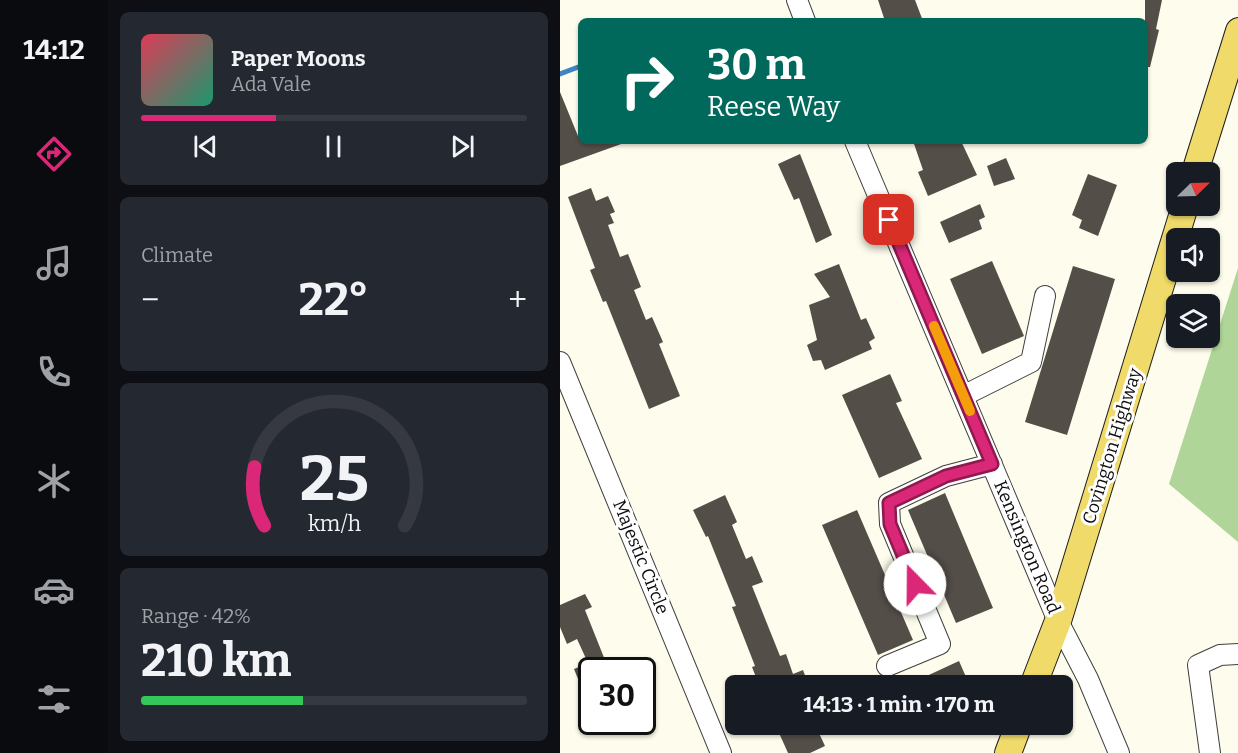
<!DOCTYPE html>
<meta charset="utf-8">
<style>
body{margin:0;font-family:Bitter,serif;background:#242831;color:#f1f3f6;height:100vh;display:flex;flex-direction:column;font-size:22px;white-space:nowrap}
*{box-sizing:border-box;margin:0}
p{font-size:20px;color:#9ea1a6}
.icon{flex:none;width:33px;height:33px;fill:none;stroke:currentColor;stroke-width:2;stroke-linecap:round;stroke-linejoin:round}
.map{position:relative;flex:1;overflow:hidden}
.side{display:flex;flex-direction:column;gap:12px;padding:12px;background:#0d0f14;width:452px}
.side>*{flex:none}
.banner{position:absolute;left:18px;top:18px;width:570px;height:126px;border-radius:9px;box-shadow:0 2px 4px #0004;background:#00695c;color:#fff;overflow:hidden}
.needle{width:39px;rotate:67deg}
.controls{position:absolute;left:606px;top:162px;display:grid;gap:12px}
.controls a{display:grid;place-items:center;width:54px;height:54px;border-radius:9px;background:#171b24;box-shadow:0 2px 4px #0004;font-size:30px}
.speed{position:absolute;left:18px;top:657px;display:flex;gap:12px;font-size:30px;font-weight:700;text-align:center}
.speed>*{display:grid;place-content:center;width:78px;height:78px;border-radius:50%;background:#171b24;box-shadow:0 2px 4px #0004;line-height:1}
.speed .limit{border:3px solid #111;border-radius:9px;background:#fff;color:#111}
.pin{position:absolute;display:grid;place-items:center;width:51px;height:51px;color:#fff;margin:-26px;border-radius:12px;box-shadow:0 3px 9px #0006}
.me{position:absolute;width:66px;margin:-33px;rotate:338deg;stroke-linejoin:round;filter:drop-shadow(0 0 4px #0008)}
.turn{display:flex;align-items:center;gap:21px;height:126px;padding:0 30px;font-size:27px}
.turn .icon{width:78px;height:78px;stroke-width:2.5}
.turn b{display:block;font-size:42px;line-height:51px}
.big{font-size:45px;font-weight:700;line-height:1.1}
.side .tile{flex:1;display:flex;flex-direction:column;justify-content:center;gap:9px;min-width:0;padding:0 21px;border-radius:9px;background:#242831}
.side .dial{align-items:center;gap:0}
.dial svg{height:156px;overflow:visible;fill:none;stroke:#363941;stroke-width:7;stroke-linecap:round;text-anchor:middle}
.dial text{fill:#f1f3f6;stroke:none}
.song{display:flex;align-items:center;gap:18px}
.cover{width:72px;height:72px;border-radius:9px;background:linear-gradient(135deg,hsl(350 70% 55%),hsl(160 70% 35%))}
.played{height:6px;border-radius:3px;background:linear-gradient(90deg,#db2777 35%,#363941 35%)}
.keys{display:flex;justify-content:space-around;direction:ltr}
.heat{display:flex;justify-content:space-between;align-items:center;font-size:33px;direction:ltr}
.charge{height:9px;border-radius:4px;background:linear-gradient(90deg,#34c759 42%,#363941 0)}
.trip{position:absolute;left:165px;top:675px;width:348px;height:60px;border-radius:9px;background:#171b24;box-shadow:0 2px 4px #0004;font-weight:700;line-height:60px;text-align:center}
main{display:flex;flex:1;min-height:0}
.menu{display:flex;flex-direction:column;width:108px;justify-content:space-around;align-items:center;background:#090b0e;color:#9ea1a6}
.menu .icon{width:42px;height:42px}
.menu .on{color:#db2777}
.menu b{font-size:27px;color:#f1f3f6}
.map>svg:first-child{display:block}
</style>
<main>
<nav class="menu">
<b>14:12</b>
<svg class="icon on" aria-label="directions" viewBox="0 0 24 24"><path d="M12 3l9 9-9 9-9-9zM9 14v-3h6M13 9l2 2-2 2"/></svg>
<svg class="icon" aria-label="music" viewBox="0 0 24 24"><path d="M9 18V5l10-2v13"/><circle cx="6" cy="18" r="3"/><circle cx="16" cy="16" r="3"/></svg>
<svg class="icon" aria-label="phone" viewBox="0 0 24 24"><path d="M5 4h4l2 5-3 2q2 4 5 5l2-3 5 2v4C11 20 4 13 5 4z"/></svg>
<svg class="icon" aria-label="climate" viewBox="0 0 24 24"><path d="M12 3v18M4 7l16 10M4 17L20 7"/></svg>
<svg class="icon" aria-label="car" viewBox="0 0 24 24"><path d="M5 17H2v-5l4-1 3-4h7l3 4 3 1v5h-3M9 17h6M6 11h13"/><circle cx="7" cy="17" r="2"/><circle cx="17" cy="17" r="2"/></svg>
<svg class="icon" aria-label="filters" viewBox="0 0 24 24"><path d="M4 7h16M4 17h16"/><circle cx="9" cy="7" r="2"/><circle cx="15" cy="17" r="2"/></svg>
</nav>
<section class="side">
<div class="tile">
<div class="song"><i class="cover"></i><div><b>Paper Moons</b><p>Ada Vale</p></div></div>
<div class="played"></div>
<div class="keys"><svg class="icon" aria-label="previous" viewBox="0 0 24 24"><path d="M18 5L8 12l10 7zM5 5v14"/></svg><svg class="icon" aria-label="pause" viewBox="0 0 24 24"><path d="M8 5v14M16 5v14"/></svg><svg class="icon" aria-label="next" viewBox="0 0 24 24"><path d="M6 5l10 7-10 7zM19 5v14"/></svg></div>
</div>
<div class="tile"><p>Climate</p>
<div class="heat"><a>−</a><b class="big">22°</b><a>+</a></div>
</div>
<div class="tile dial"><svg viewBox="0 0 100 80">
<path d="M14 69A42 42 0 1 1 86 69"/>
<path d="M14 69A42 42 0 0 1 9 39" stroke="#db2777"/>
<text x="50" y="56" font-size="32" font-weight="700">25</text>
<text x="50" y="72" font-size="11">km/h</text>
</svg></div>
<div class="tile"><p>Range · 42%</p><b class="big">210 km</b><div class="charge"></div></div>
</section>
<div class="map">
<svg width="679" height="753" viewBox="0 0 679 753">
<rect width="100%" height="100%" fill="#fefcec"/>
<path fill="#afd598" d="M678,268V542L609,484Z"/>
<g fill="none" stroke-linecap="round" stroke-linejoin="round">
<path stroke="#3f85c5" stroke-width="5" d="M0,74L21,66"/>
</g>
<path fill="#544e49" d="M318,0H355L363,21H325Z
M585,0H602L596,29L599,30L590,67H585Z
M0,92L18,136L21,135V141L64,143L0,166Z
M353,141H401L417,175L368,196L358,172L363,170Z
M240,154L272,235L256,243L239,198L234,200L218,164Z
M446,158L455,179L434,186L427,166Z
M528,174L557,185L538,236L519,228L522,220L512,215Z
M31,188L36,201L48,196L55,212L50,214L54,223L48,225L60,257L68,254L81,287L74,290L86,320L92,317L103,342L99,344L120,396L89,409L46,301L43,302L30,270L35,268L8,197Z
M420,204L425,217L419,220L422,229L389,243L380,222Z
M432,261L464,336L422,354L390,279Z
M279,264L301,320L306,318L315,338L309,342L312,349L265,370L261,360L253,361L247,345L257,340L249,305L270,297L254,274Z
M513,266L555,279L507,435L465,422Z
M330,374L342,401L336,403L362,459L319,478L282,395Z
M385,493L433,608L396,623L348,510Z
M165,495L177,522L172,525L186,559L192,556L203,582L192,586L220,656L226,654L233,674L243,670L249,686H206L207,681L199,685L192,667L195,666L172,607L176,606L148,536L146,537L133,510Z
M297,510L353,640L318,655L262,525Z
M25,594L32,607L25,610L49,670H32L31,711L14,669L28,663L17,639L7,644L0,627V605Z
M399,661L410,686H345Z
M215,724H245L249,734L258,731L265,746L250,753H228Z"/>
<g fill="none" stroke-linecap="round" stroke-linejoin="round">
<g stroke="#3f3f3f" stroke-width="22">
<path id="minor" d="M237,0L245,21
M295,141L498,621L528,679L559,753
M0,362L161,753
M403,396L471,362L485,296
M327,666L380,644L330,524L329,503L386,476L432,464
M650,753L638,665L660,655L679,654"/>
</g>
<g stroke="#1d1d1d" stroke-width="28">
<path id="major" d="M635,172L679,31
M473,686L498,621L625,206
M448,753L459,724"/>
</g>
<use href="#minor" stroke="#fff" stroke-width="20"/>
<use href="#major" stroke="#f0da69" stroke-width="26"/>
</g>
<g fill="none" stroke-linecap="round" stroke-linejoin="round">
<g stroke="#8e194d" stroke-width="15">
<path id="route" d="M329,220L432,464L386,476L329,503L330,524L355,584"/>
</g>
<use href="#route" stroke="#db2777" stroke-width="10"/>
<path stroke="#f59e0b" stroke-width="10" d="M374,326L410,411"/>
</g>
<g text-anchor="middle" dominant-baseline="central" stroke-width="6" stroke-linejoin="round" paint-order="stroke">
<g font-size="18" fill="#0c0c0c" stroke="#fff">
<text transform="translate(552 446) rotate(-73)">Covington Highway</text>
<text transform="translate(467 547) rotate(67)">Kensington Road</text>
<text transform="translate(81 557) rotate(68)">Majestic Circle</text>
</g>
</g>
</svg>
<div class="controls">
<a><svg class="needle" viewBox="-14 -14 28 28"><path d="M0-13l5 13h-10z" fill="#e53935"/><path d="M0 13l5-13h-10z" fill="#9ea1a6"/></svg></a>
<a><svg class="icon" aria-label="sound" viewBox="0 0 24 24"><path d="M4 9h4l5-4v14l-5-4H4zM17 9q2 3 0 6"/></svg></a>
<a><svg class="icon" aria-label="layers" viewBox="0 0 24 24"><path d="M12 4l9 5-9 5-9-5zM3 14l9 5 9-5"/></svg></a>
</div>
<div class="speed"><div class="limit">30</div></div>
<div class="pin" style="left:329px;top:220px;background:#d93025"><svg class="icon" aria-label="arrive" viewBox="0 0 24 24"><path d="M6 21V4h12l-3 4 3 4H6"/></svg></div>
<svg class="me" style="left:355px;top:584px" viewBox="-20 -20 40 40"><circle r="19" fill="#fff"/><path d="M0-13L10 11 0 6-10 11z" fill="#db2777"/></svg>
<div class="trip">14:13 · 1 min · 170 m</div>
<div class="banner">
<div class="turn"><svg class="icon" aria-label="right" viewBox="0 0 24 24"><path d="M7 20v-9h11M14 6l5 5-5 5"/></svg><div><b>30 m</b>Reese Way</div></div>
</div>
</div>
</main>
